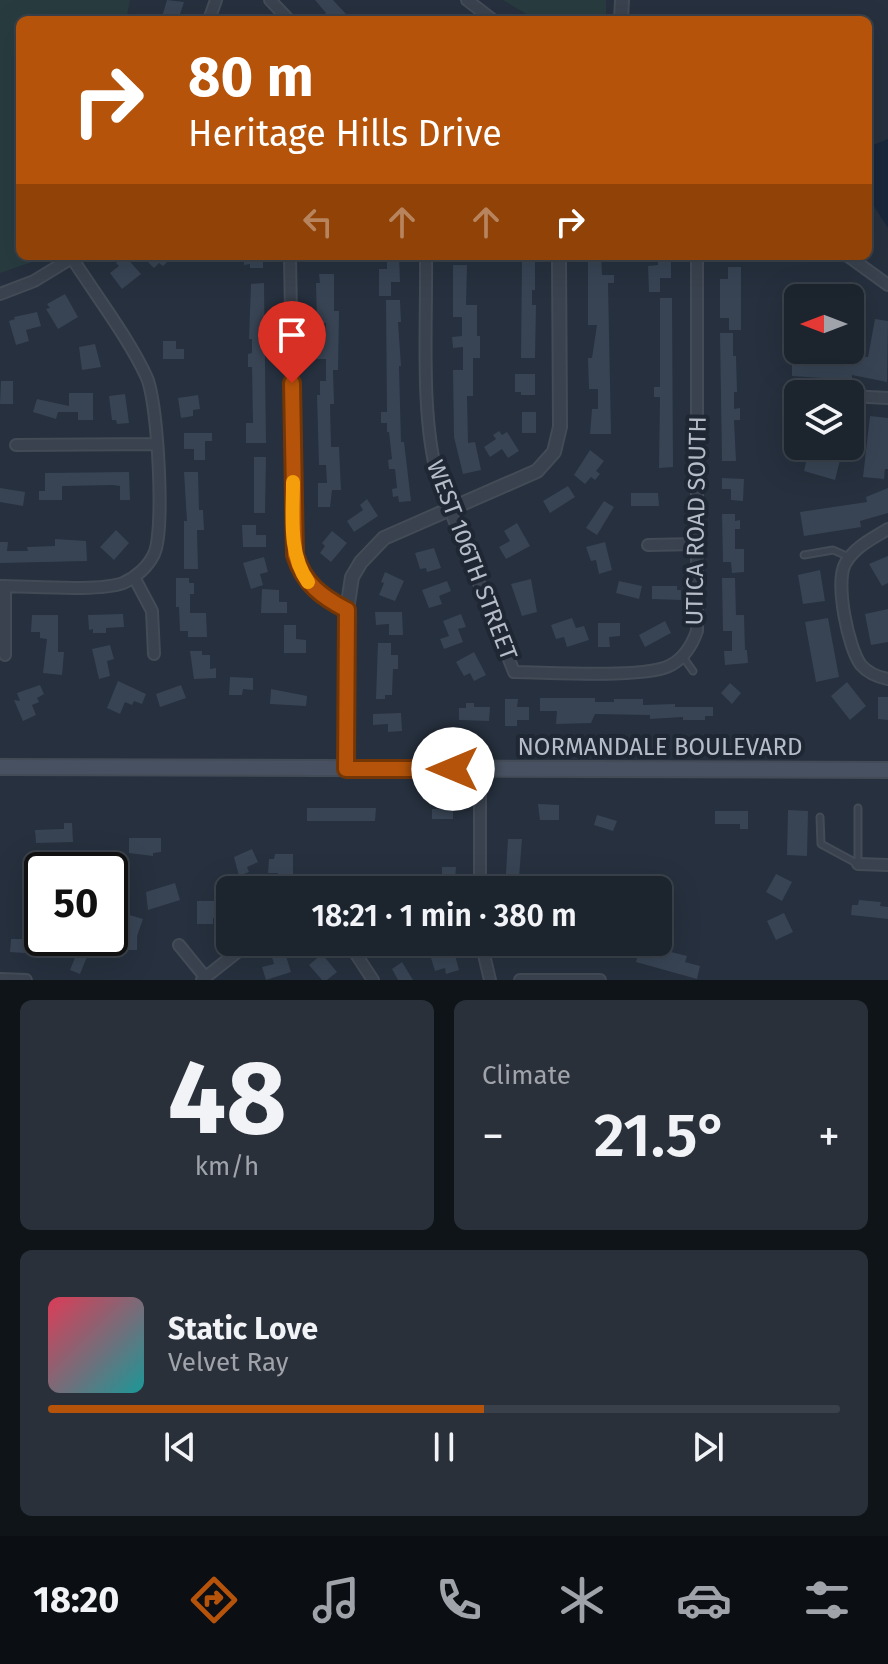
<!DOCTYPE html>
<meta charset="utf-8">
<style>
body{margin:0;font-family:"Fira Sans",sans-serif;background:#29303a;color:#f1f3f6;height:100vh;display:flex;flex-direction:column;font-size:30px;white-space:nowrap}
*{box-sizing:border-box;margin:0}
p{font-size:26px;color:#a0a4aa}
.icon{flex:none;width:44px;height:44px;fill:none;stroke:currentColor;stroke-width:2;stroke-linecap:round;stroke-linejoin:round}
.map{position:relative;height:980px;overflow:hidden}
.panel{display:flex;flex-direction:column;gap:20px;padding:20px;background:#0f1419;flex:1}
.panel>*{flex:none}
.top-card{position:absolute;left:16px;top:16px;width:856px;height:244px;border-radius:12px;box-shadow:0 8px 32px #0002,0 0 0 2px #3a414a;background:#b45309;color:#fff;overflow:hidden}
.needle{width:52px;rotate:270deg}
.tools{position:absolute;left:784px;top:284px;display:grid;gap:16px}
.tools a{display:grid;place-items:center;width:80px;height:80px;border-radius:12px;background:#1c242e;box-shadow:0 8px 32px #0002,0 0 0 2px #3a414a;font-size:40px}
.speed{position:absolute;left:24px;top:852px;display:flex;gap:16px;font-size:40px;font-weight:700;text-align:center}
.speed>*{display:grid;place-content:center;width:104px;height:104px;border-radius:50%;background:#1c242e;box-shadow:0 8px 32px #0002,0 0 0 2px #3a414a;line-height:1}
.speed .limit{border:4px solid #111;border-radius:12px;background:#fff;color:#111}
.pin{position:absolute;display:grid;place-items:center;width:68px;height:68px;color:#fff;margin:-82px -34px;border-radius:50% 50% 50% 0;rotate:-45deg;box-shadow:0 0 8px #0007}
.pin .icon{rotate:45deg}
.me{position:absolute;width:88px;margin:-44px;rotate:270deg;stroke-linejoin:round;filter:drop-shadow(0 0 6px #0008)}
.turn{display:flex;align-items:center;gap:28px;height:168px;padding:0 40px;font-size:36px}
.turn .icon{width:104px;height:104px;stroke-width:2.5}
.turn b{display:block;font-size:56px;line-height:68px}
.lanes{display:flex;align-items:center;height:76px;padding:0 40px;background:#0003;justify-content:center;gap:40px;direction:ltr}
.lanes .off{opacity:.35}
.big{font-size:60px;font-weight:600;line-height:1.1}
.panel .card{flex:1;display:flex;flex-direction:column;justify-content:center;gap:12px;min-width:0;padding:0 28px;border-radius:12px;background:#29303a}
.panel .dial{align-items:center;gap:0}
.dial b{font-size:104px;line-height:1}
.song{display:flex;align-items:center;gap:24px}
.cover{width:96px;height:96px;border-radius:12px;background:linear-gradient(135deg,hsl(350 70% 55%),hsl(180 70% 35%))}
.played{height:8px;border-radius:4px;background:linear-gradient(90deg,#b45309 55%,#3a414a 55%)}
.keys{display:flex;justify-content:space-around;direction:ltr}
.heat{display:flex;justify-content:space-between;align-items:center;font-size:44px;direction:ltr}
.panel .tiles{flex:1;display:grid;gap:20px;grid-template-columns:1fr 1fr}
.card:last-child{grid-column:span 2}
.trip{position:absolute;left:216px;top:876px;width:456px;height:80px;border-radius:12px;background:#1c242e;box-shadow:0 8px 32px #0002,0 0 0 2px #3a414a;font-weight:600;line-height:80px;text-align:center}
.tabs{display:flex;height:128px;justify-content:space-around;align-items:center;background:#0b0e12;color:#a0a4aa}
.tabs .icon{width:56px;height:56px}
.tabs .on{color:#b45309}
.tabs b{font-size:36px;color:#f1f3f6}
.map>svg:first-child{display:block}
</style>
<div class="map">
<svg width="888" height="980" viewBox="0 0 888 980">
<rect width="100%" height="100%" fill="#26303e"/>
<path fill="#283c3f" d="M0,0H130L126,20H20V256H41L32,262L0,273Z
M503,0H606V19L536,20Z"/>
<path fill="#19273c" d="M888,139V228L868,197V147Z"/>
<path fill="#384454" d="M167,0L184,2L178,20H161Z
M315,0H333L346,14L339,20H319L326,13Z
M125,256L141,274L122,289L110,273L119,266L116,263Z
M142,256H173L163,266L159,263L154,268Z
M244,256H263V268H250V264L244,265Z
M387,256H399L400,282H391V296H379V269H387Z
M522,256H535V290H532V305H536L535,358H521Z
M588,256H601L602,275H614V283H608L611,434H590L592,409H598V389H589L588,358H592L597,325H588Z
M658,256H671V278H660V292H649L648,266L658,265Z
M453,265H467L466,305H477V336H480V358H473V396H467L468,443L475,442L481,470L463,474L454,437L453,370H463V347L453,348L452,337L462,336V317H453Z
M728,267H741V330H729V318H720V279H728Z
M319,274H334V311H339L338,370H333L334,404H330L331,447H339L341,490H332L330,507H318V483H327L326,465H319L317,395H320V381H326V359H317V344H325L326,323H317L316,283H320Z
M264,283L266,443H246V423H253L252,367H248V354L252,353V339H249L251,284Z
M65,294L78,317L58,329L46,309L50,308L47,304Z
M660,298H672L673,467L659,468L660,397H654V387H660Z
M386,300H400L401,322H398L401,366H399L401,442H404L411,501L399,502L398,496L393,497L392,489L397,488L395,469H389L388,460L392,459L389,432H387V423H381V412H387Z
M37,312L41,326L26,330L29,341L16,345L9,321L15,319L14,317Z
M875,319L888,321L887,382L852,375V380L792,376V352L823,351V354L868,357Z
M720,333H733V356H736L737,392H734V409L740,408V420H734L736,461H722Z
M163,341H176V349H184V359H163Z
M95,344L101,367L82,370L79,347Z
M515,374H535V395H521V392H515Z
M1,381H13V404H0Z
M69,393H93V420H78V412H58L56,419L33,412L37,399L69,406Z
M125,394L129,423L117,424L116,420H112L109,396Z
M198,395L200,409L193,410V416L181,418L178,398Z
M798,411V442L791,443L789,412Z
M522,412H536V433H522Z
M870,416L888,418V469H885L884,479L863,477Z
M499,431L502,435L507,432L519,451L508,458L502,449L490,457L484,447L496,439L493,435Z
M184,433H212V441H205V460H194V449H184Z
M809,449L841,456L835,480L804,471Z
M590,450L604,461L596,471L600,474L595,480L591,477L585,484L574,475Z
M254,457H266L265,513H254Z
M129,472L130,500H120V486L113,485L62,486V500H39V491H45V473Z
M184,472H198L199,510H203L204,530H197L198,569H184V521H187Z
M722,478L744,479L743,501L731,500V489H722Z
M568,486L575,497L550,513L543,501Z
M0,488L25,492L23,506L0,502Z
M888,488V513L860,521L861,527L804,536L800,512L867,502L866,497Z
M631,493H658L659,506H631Z
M367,499L378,516L354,532L347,521L363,510L360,505Z
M604,501L614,507L597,535L586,528Z
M722,514H735V521L740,520V529H735V549H744V572L732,573L731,562H723Z
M517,523L530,546L506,559L499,547L510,541L504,531Z
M242,525H256V535H266V547H243Z
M116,530L129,543L114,560L100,547Z
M332,531L347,543L331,562L320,553L325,546L322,543Z
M55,539L86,541L87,561L0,563V542H8L7,551H28L27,547L55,546Z
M605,542L612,570L599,574L596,560L591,561L586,547Z
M434,548L441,568L427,572L426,568L420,569L415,553Z
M888,556V583L882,586L869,564Z
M264,557L268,572L260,574L263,585L251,589L243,563Z
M820,570L825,601L803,604L798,575Z
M385,572L404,581L395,601L379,595L384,583L381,582Z
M176,578H189V583H194V594H190V613H206L207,637H188V631H180L179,607H176Z
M722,578H735L736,615H744L745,650H747L748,663L725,665L724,651H732V631H723Z
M531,579L537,612L522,616L511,584Z
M447,581L451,591L439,596L442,604L429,608L422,590Z
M619,581L642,586L639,599L616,593Z
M652,586H677V590H681V600L652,599Z
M262,589L279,590V602H287V613H261Z
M888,609V642L871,645L865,614Z
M375,612H402L403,635H389V624L376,625Z
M123,614L124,627L106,628V633H93V629L89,630L88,615Z
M461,614L466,627L458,629L463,642L444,649L440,639L449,636L443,621Z
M32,615H58V652H64L62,675L43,673L47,639L40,638V632H31Z
M572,618L576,628L584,626L589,640L567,647L564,637L556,639L551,625Z
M828,618L839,677L816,682L805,622Z
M665,621L671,633L645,647L639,635Z
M598,623H620V636L609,637L610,647H598Z
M284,625H296V639L306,640V653H284Z
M378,643H391V655H398V669H393L392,695H385V699H376Z
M110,645L114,659L107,661L110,676L99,679L92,649Z
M190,651H202V655H210V669L216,668V678L194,679Z
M474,652L486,675L474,681L470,673L464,676L456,662Z
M230,677L253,678V690L243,689L242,695H229Z
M118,681L146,694L142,704L134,701L132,705L125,702L120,714L107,708Z
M847,682L866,706L850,720L831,696Z
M730,683L741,693L732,704L721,693Z
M40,685L44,694L37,698L39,702L32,705L36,715L23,721L14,700L20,701L17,693Z
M181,685L186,698L160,707L156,694Z
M271,689L307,696L306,706L270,704Z
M878,697H888V720L878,719Z
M540,698H595V702H614V699H643V705L675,704V707H713V716H705V720H683V717L650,719V715L595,714L591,723L556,724L557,711H540Z
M505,699H518L517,707H529V720H517V726H505Z
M466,703H474V707H490L489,721L459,720V708H466Z
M401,713L402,731L388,732V724L373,725V714Z
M538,804L559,805V820H540Z
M307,808H376L375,821H307Z
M432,809H453V819H432Z
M788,810L808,811L807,856L787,855Z
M715,811H748V829H740V824H715Z
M597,815L617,821L613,831L594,825Z
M64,823H72L73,842L36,843L35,830L64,829Z
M129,838H161V852L153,853V856L129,853Z
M508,839H522L518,890H505Z
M252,849L258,862L247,867L249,872L239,876L234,857Z
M275,854H293V886L278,885V873H268L269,859H274Z
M442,867H456L454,890H442Z
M776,874L792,882L782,901L766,892Z
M319,875L329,876L328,882L333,883L331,890L306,889L308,877L318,879Z
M175,883L180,900L148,910L146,892Z
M859,900L881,902L880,906L888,907V919L851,915L852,905H858Z
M197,901H230V918H213V924H197Z
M784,913L793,932L776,940L767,921Z
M126,914L143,919L137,936V950H125L124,934L120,932Z
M25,932H33V938L42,939L40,954L10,952L11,939H24Z
M68,939L75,942L76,939L91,947L80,974L70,970L76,955L63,950Z
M524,942H545V953H524Z
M559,942H611V956L559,954Z
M655,942L664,944L663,950L687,956L685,962L700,966L697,979L636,962L640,948L653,951Z
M454,952L459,970L446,974L445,968L435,971L431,958Z
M285,953L291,972L266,980L262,967L274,964L272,957Z
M322,954L337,972L327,980H322L309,965Z
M402,962L413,980H398L392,969Z"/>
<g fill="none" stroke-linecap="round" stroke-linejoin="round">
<g stroke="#434b57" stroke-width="9">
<path id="service" d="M804,555L833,550L849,557
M683,657L693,671
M820,817L821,844L858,864V808"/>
</g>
<g stroke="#434b57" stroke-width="14">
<path id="minor" d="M270,0L289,20
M467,0L493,20
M209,20L216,0
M290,256L295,555C304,583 322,597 347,610
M426,256C427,325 420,414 438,479L514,672C547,672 647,679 671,665C684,658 692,645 697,631V256
M848,256L888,285
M0,294L34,281L75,256
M850,396L888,398
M850,430L853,396
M16,445L157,444
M888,529C872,539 854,547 845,564C835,583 848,648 861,665C868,673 877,677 888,679
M648,545L698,544
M134,577L152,611L154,654
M0,586C29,586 99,592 123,583C135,578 148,567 154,554C165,531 158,404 147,378C130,340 95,294 72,258
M5,586V655
M480,769V890
M858,864L888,865
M348,942L373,980
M481,942L490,980
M179,945L205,977
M0,979L26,980
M202,980L250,942
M520,980H600"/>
</g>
<g stroke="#434b57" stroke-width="16">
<path id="tertiary" d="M621,20L622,0
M346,769L347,610L352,577L361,562L384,538L537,471L554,452L560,427L559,256"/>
</g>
<g stroke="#434b57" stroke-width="18">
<path id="secondary" d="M0,767L888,770"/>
</g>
<use href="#service" stroke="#39424e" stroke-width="5"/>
<use href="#minor" stroke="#39424e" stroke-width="10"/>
<use href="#tertiary" stroke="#39424e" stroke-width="12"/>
<use href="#secondary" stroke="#485161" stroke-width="14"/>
</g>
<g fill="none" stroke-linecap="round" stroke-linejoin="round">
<g stroke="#753606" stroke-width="20">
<path id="route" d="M292,383L295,555C304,584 322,597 347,610L346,769H453"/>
</g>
<use href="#route" stroke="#b45309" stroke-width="14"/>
<path stroke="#f59e0b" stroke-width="14" d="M293,482C293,516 288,553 308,582"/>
</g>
<g text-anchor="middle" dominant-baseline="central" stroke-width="8" stroke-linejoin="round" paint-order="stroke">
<g font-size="24" fill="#b6bdc9" stroke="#1e2733">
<text transform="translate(696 521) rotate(-89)">UTICA ROAD SOUTH</text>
<text transform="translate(472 560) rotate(69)">WEST 106TH STREET</text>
<text x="660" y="747">NORMANDALE BOULEVARD</text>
</g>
</g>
</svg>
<div class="tools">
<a><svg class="needle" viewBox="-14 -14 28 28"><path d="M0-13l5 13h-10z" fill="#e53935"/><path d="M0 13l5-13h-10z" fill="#a0a4aa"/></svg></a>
<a><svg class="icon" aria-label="layers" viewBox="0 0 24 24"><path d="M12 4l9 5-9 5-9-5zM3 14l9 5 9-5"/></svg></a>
</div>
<div class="speed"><div class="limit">50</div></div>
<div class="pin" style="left:292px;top:383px;background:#d93025"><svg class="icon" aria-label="arrive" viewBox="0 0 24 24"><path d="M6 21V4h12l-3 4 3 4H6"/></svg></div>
<svg class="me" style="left:453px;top:769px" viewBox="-20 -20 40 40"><circle r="19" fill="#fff"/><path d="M0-13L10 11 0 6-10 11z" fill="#b45309"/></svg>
<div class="trip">18:21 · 1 min · 380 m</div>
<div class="top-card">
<div class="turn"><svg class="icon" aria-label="right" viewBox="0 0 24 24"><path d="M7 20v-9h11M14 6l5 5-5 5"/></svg><div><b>80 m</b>Heritage Hills Drive</div></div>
<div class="lanes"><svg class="icon off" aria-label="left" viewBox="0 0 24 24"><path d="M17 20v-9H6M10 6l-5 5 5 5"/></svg><svg class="icon off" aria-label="ahead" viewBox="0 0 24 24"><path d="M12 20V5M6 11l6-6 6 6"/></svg><svg class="icon off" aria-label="ahead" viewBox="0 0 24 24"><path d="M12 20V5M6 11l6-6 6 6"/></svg><svg class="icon" aria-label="right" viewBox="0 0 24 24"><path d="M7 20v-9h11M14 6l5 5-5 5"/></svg></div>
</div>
</div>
<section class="panel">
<div class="tiles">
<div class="card dial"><b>48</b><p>km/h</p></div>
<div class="card"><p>Climate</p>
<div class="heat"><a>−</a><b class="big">21.5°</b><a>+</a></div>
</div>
<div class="card">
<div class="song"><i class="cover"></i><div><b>Static Love</b><p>Velvet Ray</p></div></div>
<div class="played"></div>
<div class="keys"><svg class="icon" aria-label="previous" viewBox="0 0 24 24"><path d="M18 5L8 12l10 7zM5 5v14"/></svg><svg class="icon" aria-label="pause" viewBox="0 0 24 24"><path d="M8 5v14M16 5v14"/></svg><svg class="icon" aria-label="next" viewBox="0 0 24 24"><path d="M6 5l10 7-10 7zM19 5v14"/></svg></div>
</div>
</div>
</section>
<nav class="tabs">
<b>18:20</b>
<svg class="icon on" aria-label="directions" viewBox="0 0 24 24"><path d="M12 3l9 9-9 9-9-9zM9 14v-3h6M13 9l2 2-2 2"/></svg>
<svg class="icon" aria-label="music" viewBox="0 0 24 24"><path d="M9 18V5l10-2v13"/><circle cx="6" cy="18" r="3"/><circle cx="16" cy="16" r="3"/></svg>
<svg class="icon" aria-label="phone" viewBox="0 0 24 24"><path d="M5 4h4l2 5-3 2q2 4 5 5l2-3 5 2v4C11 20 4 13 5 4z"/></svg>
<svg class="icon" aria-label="climate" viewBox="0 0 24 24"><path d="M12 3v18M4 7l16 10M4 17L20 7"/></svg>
<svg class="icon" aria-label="car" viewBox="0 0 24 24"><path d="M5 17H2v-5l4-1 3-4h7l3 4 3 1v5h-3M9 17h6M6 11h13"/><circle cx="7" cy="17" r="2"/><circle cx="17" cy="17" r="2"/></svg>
<svg class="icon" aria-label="filters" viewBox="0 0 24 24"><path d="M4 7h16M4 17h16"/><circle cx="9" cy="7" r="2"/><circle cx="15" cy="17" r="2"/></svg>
</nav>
